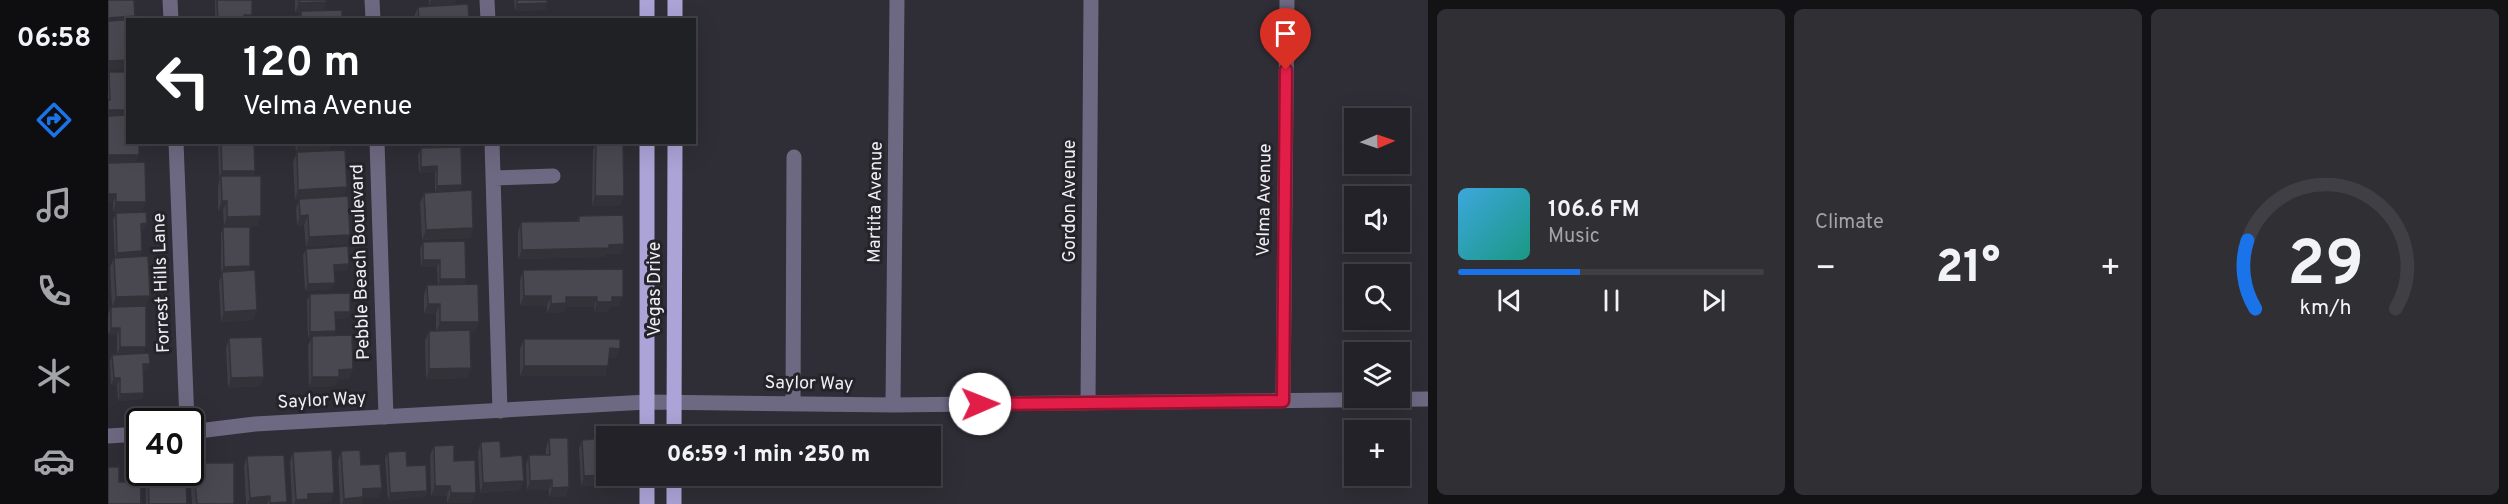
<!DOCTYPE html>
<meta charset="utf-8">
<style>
body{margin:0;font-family:Overpass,sans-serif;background:#2f2f34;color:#f1f3f6;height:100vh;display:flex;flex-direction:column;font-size:22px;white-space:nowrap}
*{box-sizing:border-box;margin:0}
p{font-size:20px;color:#a3a4a8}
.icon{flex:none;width:33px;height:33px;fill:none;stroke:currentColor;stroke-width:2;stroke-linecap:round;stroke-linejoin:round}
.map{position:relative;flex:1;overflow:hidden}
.side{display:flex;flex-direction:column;gap:9px;padding:9px;background:#131316;width:1080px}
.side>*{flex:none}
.hud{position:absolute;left:18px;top:18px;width:570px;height:126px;border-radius:0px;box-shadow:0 6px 24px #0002,0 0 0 2px #403f45;background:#202124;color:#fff;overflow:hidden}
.needle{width:39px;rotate:88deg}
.buttons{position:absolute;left:1236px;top:108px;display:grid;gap:12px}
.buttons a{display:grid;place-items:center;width:66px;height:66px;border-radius:0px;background:#232228;box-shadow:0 6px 24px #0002,0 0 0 2px #403f45;font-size:30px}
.speed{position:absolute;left:18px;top:408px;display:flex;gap:12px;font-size:30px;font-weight:700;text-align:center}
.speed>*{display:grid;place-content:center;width:78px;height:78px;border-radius:50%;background:#232228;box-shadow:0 6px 24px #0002,0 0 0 2px #403f45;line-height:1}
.speed .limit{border:3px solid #111;border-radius:9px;background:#fff;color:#111}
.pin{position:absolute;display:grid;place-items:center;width:51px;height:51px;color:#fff;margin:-62px -26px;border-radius:50% 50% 50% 0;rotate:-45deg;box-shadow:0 0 6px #0007}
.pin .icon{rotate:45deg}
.me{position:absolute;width:66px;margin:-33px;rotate:89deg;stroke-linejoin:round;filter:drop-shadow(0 0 4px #0008)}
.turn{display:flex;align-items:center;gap:21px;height:126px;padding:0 18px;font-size:27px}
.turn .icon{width:78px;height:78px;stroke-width:2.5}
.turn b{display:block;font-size:42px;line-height:51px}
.big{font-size:45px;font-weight:800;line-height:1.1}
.side .card{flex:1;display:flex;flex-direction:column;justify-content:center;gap:9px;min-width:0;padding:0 21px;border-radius:9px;background:#2f2f34}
.side .dial{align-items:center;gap:0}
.dial svg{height:156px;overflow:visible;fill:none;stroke:#403f45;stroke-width:7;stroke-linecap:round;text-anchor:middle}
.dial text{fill:#f1f3f6;stroke:none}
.song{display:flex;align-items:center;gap:18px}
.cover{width:72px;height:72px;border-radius:9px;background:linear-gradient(135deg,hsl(200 70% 55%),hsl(170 70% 35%))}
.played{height:6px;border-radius:3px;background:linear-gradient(90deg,#1a73e8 40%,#403f45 40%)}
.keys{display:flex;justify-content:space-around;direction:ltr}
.heat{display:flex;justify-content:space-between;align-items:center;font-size:33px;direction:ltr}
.side .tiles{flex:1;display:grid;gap:9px;grid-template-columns:repeat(3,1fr)}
.trip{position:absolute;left:488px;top:426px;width:345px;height:60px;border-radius:0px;background:#232228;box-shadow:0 6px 24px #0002,0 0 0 2px #403f45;font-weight:800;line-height:60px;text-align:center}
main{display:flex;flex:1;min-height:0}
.tab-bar{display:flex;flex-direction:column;width:108px;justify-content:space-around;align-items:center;background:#0e0e10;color:#a3a4a8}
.tab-bar .icon{width:42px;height:42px}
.tab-bar .selected{color:#1a73e8}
.tab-bar b{font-size:27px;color:#f1f3f6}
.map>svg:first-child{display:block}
</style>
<main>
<nav class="tab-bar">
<b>06:58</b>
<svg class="icon selected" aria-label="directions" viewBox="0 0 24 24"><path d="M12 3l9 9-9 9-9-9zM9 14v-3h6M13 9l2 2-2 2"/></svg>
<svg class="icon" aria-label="music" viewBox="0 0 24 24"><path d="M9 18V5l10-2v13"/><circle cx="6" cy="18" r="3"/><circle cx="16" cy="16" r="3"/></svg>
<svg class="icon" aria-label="phone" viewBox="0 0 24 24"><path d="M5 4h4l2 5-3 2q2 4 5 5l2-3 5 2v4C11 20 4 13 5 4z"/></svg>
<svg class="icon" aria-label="climate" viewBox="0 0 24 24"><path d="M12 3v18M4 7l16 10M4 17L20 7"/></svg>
<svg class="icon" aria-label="car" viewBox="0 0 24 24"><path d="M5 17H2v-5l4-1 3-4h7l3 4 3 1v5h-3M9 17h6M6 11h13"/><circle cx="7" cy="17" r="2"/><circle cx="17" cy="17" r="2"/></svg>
</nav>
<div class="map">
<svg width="1320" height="504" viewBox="0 0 1320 504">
<rect width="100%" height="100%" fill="#2f2d35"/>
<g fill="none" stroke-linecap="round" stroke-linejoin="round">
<path stroke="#6e6982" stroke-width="15" d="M62,0L63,20
M264,0L265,20
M379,0L380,20
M68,142L79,422
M269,142L278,417
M384,142L392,411
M385,178L445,176
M1175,401L1179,0
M980,403L983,0
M685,404L686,157
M785,405L789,0
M82,432L147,424L539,402L785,405L1320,399
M0,436L32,434"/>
<path stroke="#aca3d6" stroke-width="15" d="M539,20V0
M567,20V0
M539,436V142
M566,436L567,142
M539,504V476
M566,504V476"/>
</g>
<path fill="#3f3d45" d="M107,0H144V15L142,20H107Z
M187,0H218L215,11L234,20H181L182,16H191L192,13H187Z
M321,0H348L346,5L361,19L306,20V17L310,7L321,6Z
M406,0H439V3L437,10L407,11Z
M1,72L29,162L38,202L34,211L5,212V203H0V75Z
M110,142H146L147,171L145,176L150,226H116L115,210L110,211V186L112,178H111Z
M187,142H223L220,151L236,196L242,235L238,244L198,247L196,225L189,226L188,209L191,199L187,200L185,162L189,152L202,151L188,152Z
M488,142H515L512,206H484L485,150Z
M313,148L352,191L365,228L362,238L314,240L312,203L316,193L327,192V173H311L310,155Z
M8,213L39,223L36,230H33L32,256L38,306L19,307L36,353L42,364L39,370L35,371L34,399L10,401L9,385H3L2,361L4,355L23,354H9V335H0V314L3,307H4L2,267L6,258H7L5,220Z
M471,216L516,244L513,254H498L497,257L410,259V232L413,222L469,221Z
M115,227L142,266L140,271L146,320L113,322L111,282L114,273H113V234Z
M315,242L358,279L356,284L371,322L367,331L362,332L363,368L359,378L318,379L317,341L321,331H328V313L316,314V295L319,285H330L329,267H313L312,249Z
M198,249L241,264L239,271H226L224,289L197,291L195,255Z
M415,270L511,306L502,307L500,311L486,312V307H457L455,313H439V306H412V280Z
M202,294L242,312L240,318L227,319L226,336L241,379H230L227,386L201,387L200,346L203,339H200L199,301Z
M121,338L156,377L152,386L120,388L118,348Z
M416,339L508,358H501L497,376H412V349Z
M441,438L458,497H441V490H419L418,465L421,455H438V448Z
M474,440L498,476H515L512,484L473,486L471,449Z
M373,442L393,457L412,490L372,493L370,452Z
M326,446L346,461L364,503H339V496H323L322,455Z
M233,451L253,465L274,488L270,498H255L253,504H232L230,461Z
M185,452L223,503L184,504L182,462Z
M280,452L299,466L319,491L317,497L280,500L277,458Z
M139,456L178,504H138L136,466Z
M85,463L126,504H84L82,473Z
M23,466L33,504L11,482H20V475Z
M38,472H60V483L79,504H38L37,476Z"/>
<path fill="#333238" d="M323,0H348L346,6H321Z
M218,2L215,12L187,13L191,3Z
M439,3L437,10L407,11L409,4Z
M136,15H144L142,20H134Z
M27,16L26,20L0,24V18Z
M20,60V69L0,71V61Z
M0,110H20V116L0,117Z
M191,142H223L220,151L188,152Z
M328,142H353L352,145L326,147Z
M0,155H31L28,165H0Z
M329,166L327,173H311L313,167Z
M114,171H147L144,177L113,176L112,178H111Z
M354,185L352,192L327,193L329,186Z
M239,187L236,197L187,200L190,190Z
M0,194H8L5,203H0Z
M487,196H516L512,206H484Z
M114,201H119L115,210L110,211Z
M8,202H38L34,211L5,212Z
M200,215L196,225L189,226L192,216Z
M153,216L150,226H116L119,217Z
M39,223L36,230H30L33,224Z
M365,228L362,238L314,240L318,230Z
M242,235L238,244L198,247L201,237Z
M516,244L513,254H498L497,257L410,259L414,250Z
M34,251L32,258L7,259L9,253Z
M315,260H332L329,267H313Z
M241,264L239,271L223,272L226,265Z
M142,266L139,273H113L116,267Z
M332,279H358L356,286H330Z
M227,283L224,289L197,291L200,284Z
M42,296L38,306L4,307L8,297Z
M416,296H443L439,306H412Z
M458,297H489L486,307H457L455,313H439L443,304Z
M504,297H515L511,306L502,307L500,311L486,312L489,302Z
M320,304H332L328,313L316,314Z
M149,310L146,320L113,322L116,312Z
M227,312H242L240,318L225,319Z
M332,322H371L367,331L328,332Z
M3,328H12L9,335H0Z
M228,331L225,338L204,336L203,339H200L202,332Z
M12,347H38L36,354H9Z
M502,348L512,349L508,358H498Z
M35,364H42L39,370L32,371Z
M416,366H500L497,376H412Z
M363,368L359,378L318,379L321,369Z
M245,369L241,379H230L227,386L201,387L204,377L231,370Z
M156,377L152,386L120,388L123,378Z
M6,378H12L9,385H3Z
M36,393L34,399L10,401L12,394Z
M498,475L515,476L512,484L473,486L476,476Z
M444,480L441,490H419L422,481Z
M416,481L412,490L372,493L375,483Z
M327,486H342L339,496H323Z
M461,487L458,497H441L444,488Z
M274,488L270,498H255L253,504H234L236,499L255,489Z
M319,491L317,497L280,500L282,493Z
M226,493L223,503L186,504L188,500L200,494Z
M343,493H368L364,503H339Z
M162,496L159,504H139L142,498Z
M179,502L178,504H162V503Z"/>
<path fill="#494750" stroke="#333238" stroke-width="1.5" d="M0,0H26L27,16L0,18Z
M109,0H144V15H136V20H110Z
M191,0H218V2L191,3Z
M409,0H439V3L409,4Z
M360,4L361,19L311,20L310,7Z
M234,10V20H182V16H193V11Z
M29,19L20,20V60L0,61V21Z
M1,72H20V110H0V100H2Z
M20,115V142H31V155H0V116Z
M113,142H146L147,171H114Z
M488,142H515L516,196H487Z
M353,147L354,185L329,186V166L313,167V148Z
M237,150L239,187L190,190L189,152Z
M37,162L38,202H8V194H0V163Z
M113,176H153V216L119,217V201H114Z
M364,190L365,228L318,230L316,193Z
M240,196L242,235L201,237L200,215L192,216L191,199Z
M38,212L39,223L33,224L34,251L9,253L8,213Z
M515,215L516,244L501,245V248L414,250L413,222L471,221V216Z
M115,227H142V266L116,267Z
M357,241L358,279H332V260H315V242Z
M240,246L241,264L226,265L227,283L200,284L198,249Z
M40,256L42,296L8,297L6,258Z
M515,269V297H504V302H489V297H458V303L443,304V296H416L415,270Z
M147,270L149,310L116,312L114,272Z
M370,284L371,322H332V304H320L319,285Z
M242,293V312H227L228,331L202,332V294Z
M38,306V347H12V328H3V307Z
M362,330L363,368L321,369V331Z
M244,335L245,369L231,370V377H204V336Z
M154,337L156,377L123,378L121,338Z
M416,339H512V349L502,348L500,366H416Z
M41,353L42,364H35L36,393L12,394V378H6L4,355Z
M441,438H460L461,487L444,488V480L422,481L421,455H442Z
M498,438V475L476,476L474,440Z
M392,441L393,457L414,455L416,481L375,483L373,442Z
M346,445V461L367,460L368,493H343L342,486H327L326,446Z
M224,450L226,493L200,494V499L188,500L185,452Z
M252,450L253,465L272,464L274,488L255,489V497L236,499L233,451Z
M298,451L299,466L318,465L319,491L282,493L280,452Z
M176,455L179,502L162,503V496L142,498L139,456Z
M85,463H126V504H89Z
M23,466H32L33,504H0V467H11V482H23Z
M40,472H60V483L78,482L79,504H41Z"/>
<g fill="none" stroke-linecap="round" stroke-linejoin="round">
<g stroke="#92132f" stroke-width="15">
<path id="route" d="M872,404L1175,401L1178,70"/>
</g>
<use href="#route" stroke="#e11d48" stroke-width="10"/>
</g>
<g text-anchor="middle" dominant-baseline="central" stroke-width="6" stroke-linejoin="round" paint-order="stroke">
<g font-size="18" fill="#f0eff4" stroke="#25242b">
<text transform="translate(1157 200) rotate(-89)">Velma Avenue</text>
<text transform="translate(962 201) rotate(-90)">Gordon Avenue</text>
<text transform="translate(768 202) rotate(-89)">Martita Avenue</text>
<text transform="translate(253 262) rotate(-92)">Pebble Beach Boulevard</text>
<text transform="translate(54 283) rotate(-92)">Forrest Hills Lane</text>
<text transform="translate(547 289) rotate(-90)">Vegas Drive</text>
<text transform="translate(701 384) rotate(1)">Saylor Way</text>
<text transform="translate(214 401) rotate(-3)">Saylor Way</text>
</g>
</g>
</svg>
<div class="buttons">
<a><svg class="needle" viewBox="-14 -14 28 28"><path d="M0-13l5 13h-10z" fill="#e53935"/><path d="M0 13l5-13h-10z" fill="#a3a4a8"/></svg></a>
<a><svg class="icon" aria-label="sound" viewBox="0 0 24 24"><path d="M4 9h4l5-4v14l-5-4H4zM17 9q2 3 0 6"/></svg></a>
<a><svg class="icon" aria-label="search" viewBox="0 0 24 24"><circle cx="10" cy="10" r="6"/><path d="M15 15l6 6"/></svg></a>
<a><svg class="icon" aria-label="layers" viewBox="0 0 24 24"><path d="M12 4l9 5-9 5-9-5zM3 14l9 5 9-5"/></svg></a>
<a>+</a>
</div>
<div class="speed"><div class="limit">40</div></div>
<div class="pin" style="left:1178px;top:70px;background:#d93025"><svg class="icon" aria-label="arrive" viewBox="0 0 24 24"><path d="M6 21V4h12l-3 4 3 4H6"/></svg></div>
<svg class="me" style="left:872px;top:404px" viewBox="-20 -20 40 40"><circle r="19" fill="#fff"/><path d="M0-13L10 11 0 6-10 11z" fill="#e11d48"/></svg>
<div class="trip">06:59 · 1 min · 250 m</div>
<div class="hud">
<div class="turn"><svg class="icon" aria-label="left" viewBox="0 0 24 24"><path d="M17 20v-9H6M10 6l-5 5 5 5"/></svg><div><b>120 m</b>Velma Avenue</div></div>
</div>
</div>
<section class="side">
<div class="tiles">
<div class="card">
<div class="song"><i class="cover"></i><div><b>106.6 FM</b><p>Music</p></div></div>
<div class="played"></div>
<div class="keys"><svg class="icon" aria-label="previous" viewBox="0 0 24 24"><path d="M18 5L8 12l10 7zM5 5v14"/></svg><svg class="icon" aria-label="pause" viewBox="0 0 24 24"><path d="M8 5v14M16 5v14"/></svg><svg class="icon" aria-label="next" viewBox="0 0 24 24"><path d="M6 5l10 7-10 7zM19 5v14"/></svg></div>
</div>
<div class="card"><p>Climate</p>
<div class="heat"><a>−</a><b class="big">21°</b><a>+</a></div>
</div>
<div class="card dial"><svg viewBox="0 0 100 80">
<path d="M14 69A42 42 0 1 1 86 69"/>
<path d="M14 69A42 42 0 0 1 10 34" stroke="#1a73e8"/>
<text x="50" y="56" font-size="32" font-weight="700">29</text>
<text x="50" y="72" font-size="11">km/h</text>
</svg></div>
</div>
</section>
</main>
